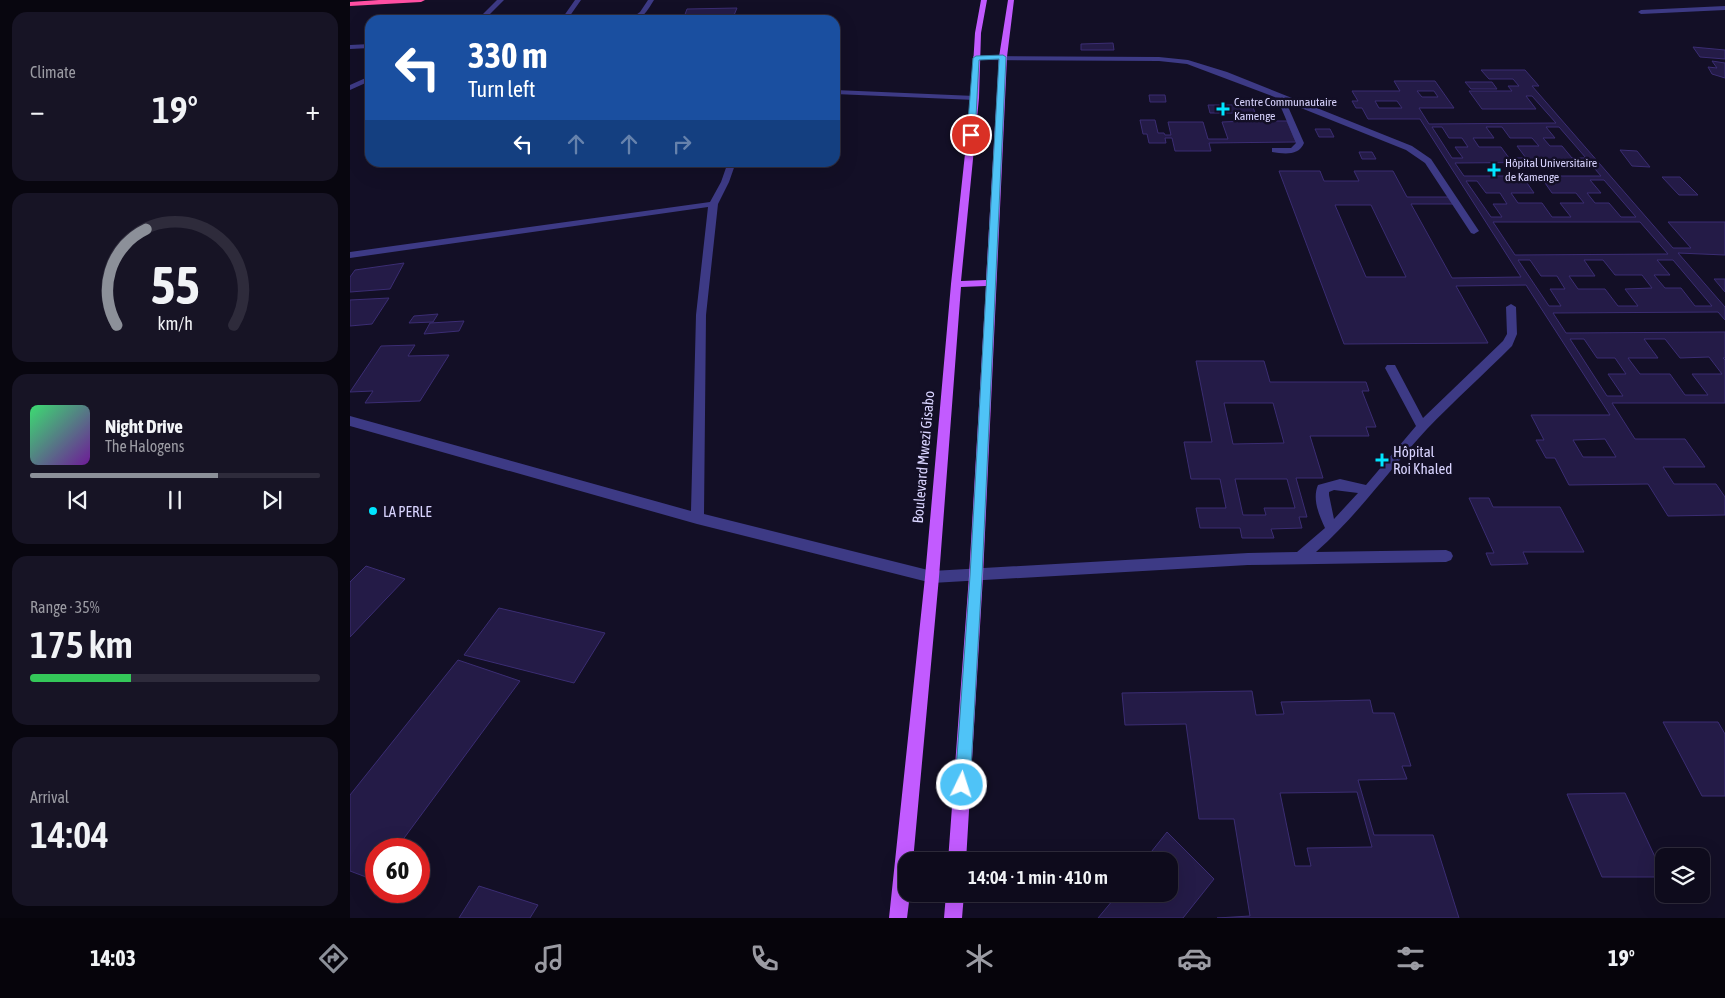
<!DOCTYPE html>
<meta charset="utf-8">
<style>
body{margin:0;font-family:"Asap Condensed",sans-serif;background:#171425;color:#f1f3f6;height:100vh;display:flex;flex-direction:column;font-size:19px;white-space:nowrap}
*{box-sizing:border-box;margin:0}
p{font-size:16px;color:#9b9ba3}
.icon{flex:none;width:28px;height:28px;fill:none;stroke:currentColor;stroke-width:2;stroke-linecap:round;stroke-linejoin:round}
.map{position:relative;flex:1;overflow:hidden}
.side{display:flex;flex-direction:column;gap:12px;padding:12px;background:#08060f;width:350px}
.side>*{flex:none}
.banner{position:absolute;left:15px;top:15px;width:475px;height:152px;border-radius:15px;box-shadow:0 5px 20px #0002,0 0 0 1px #2e2b3b;background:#1a4fa0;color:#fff;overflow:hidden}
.fabs{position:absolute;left:1305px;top:848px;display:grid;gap:10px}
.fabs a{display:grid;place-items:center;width:55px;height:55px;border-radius:10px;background:#0e0b1c;box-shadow:0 5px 20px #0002,0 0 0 1px #2e2b3b;font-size:25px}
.speed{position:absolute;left:15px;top:838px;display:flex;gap:10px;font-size:25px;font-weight:700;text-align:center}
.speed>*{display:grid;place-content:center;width:65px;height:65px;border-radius:50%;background:#0e0b1c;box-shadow:0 5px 20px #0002,0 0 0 1px #2e2b3b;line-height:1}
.speed .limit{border:8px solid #d22;background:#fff;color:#111}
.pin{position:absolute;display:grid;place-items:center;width:42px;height:42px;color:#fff;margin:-21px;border:2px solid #fff;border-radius:50%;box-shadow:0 1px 5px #0007}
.me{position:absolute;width:55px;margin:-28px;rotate:4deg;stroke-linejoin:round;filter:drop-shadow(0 0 4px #0008)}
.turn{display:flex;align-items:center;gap:18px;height:105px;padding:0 20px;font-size:22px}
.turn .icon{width:65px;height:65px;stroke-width:2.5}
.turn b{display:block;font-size:35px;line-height:42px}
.lanes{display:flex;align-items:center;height:48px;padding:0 20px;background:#0003;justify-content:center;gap:25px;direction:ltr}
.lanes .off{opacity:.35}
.big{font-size:38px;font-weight:600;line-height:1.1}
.side .tile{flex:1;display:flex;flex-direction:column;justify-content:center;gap:8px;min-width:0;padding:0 18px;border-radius:15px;background:#171425}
.side .dial{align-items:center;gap:0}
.dial svg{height:130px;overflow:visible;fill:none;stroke:#2e2b3b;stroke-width:7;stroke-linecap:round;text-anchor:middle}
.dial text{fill:#f1f3f6;stroke:none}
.song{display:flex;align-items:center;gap:15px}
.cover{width:60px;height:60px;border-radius:8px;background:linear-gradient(135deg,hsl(140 70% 55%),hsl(280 70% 35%))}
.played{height:5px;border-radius:2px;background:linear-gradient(90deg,#8c9099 65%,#2e2b3b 65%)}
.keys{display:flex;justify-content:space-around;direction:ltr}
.heat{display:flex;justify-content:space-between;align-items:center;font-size:28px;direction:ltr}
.charge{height:8px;border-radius:4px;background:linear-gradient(90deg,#34c759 35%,#2e2b3b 0)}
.trip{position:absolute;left:548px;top:852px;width:280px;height:50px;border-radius:15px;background:#0e0b1c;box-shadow:0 5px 20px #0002,0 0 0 1px #2e2b3b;font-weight:600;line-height:50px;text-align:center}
.dock{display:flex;height:80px;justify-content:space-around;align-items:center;background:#06040b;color:#9b9ba3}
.dock .icon{width:35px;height:35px}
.dock .selected{color:#8c9099}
.dock b{font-size:22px;color:#f1f3f6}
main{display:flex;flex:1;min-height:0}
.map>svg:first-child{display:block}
</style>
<main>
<section class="side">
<div class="tile"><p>Climate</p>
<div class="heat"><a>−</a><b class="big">19°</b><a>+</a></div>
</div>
<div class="tile dial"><svg viewBox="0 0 100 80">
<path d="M14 69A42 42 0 1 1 86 69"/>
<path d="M14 69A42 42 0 0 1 32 10" stroke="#8c9099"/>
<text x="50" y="56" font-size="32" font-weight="700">55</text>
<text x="50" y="72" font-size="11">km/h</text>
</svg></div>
<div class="tile">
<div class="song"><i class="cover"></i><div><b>Night Drive</b><p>The Halogens</p></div></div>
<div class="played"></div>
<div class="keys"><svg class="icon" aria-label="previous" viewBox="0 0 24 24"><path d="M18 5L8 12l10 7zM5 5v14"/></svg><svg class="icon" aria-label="pause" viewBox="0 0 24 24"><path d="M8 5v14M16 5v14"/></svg><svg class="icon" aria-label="next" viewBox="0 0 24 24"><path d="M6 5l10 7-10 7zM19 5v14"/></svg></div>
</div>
<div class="tile"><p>Range · 35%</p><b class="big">175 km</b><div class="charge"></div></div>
<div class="tile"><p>Arrival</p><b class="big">14:04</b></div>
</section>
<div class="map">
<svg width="1375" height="918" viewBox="0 0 1375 918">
<rect width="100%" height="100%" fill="#130f26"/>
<path fill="#241b47" stroke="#3b2d73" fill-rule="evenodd" d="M387,8L382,20H333L337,9Z
M763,43L764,50H731V44Z
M1343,47L1375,50V59L1350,57Z
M1362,61L1375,63V78L1362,74L1358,67L1367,68Z
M1131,70H1175L1189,86H1182L1323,248H1341L1318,222H1375V255L1328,253L1375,307V320L1368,312L1203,313L1216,333L1375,332V358H1373L1375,360V403H1262L1285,439H1335L1355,467H1313L1324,484H1366L1375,497V515L1318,516L1298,484L1219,485L1205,458H1196L1186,440H1194L1181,415H1260L1176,285L1106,286L1138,343L994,344L929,171H970L974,181H1009L1004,171H1043L1057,197H1100L1105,204H1061L1102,278L1171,277L1070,119H1018L1012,108H1006L1002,101H1008L1002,91H1050L1044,81H1085L1104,108H1069L1079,124L1206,123L1182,96H1176L1186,109H1132L1119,91H1162L1158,86H1169L1163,79H1139ZM1067,91H1084L1088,97H1072ZM1025,101H1047L1052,108H1029ZM1082,127H1092L1099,138H1112L1118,147H1105L1113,158H1102ZM1136,127H1152L1160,138H1182L1189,146H1167L1176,158H1159L1151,147H1129L1123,138H1144ZM1196,127H1209L1236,158H1222L1212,146H1200L1193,138H1205ZM1239,162L1251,176H1114L1105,163ZM1175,180H1193L1202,193H1226L1234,203H1210L1221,217H1202L1192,203H1168L1161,193H1184ZM1240,180H1254L1286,217H1271L1259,203H1245L1237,193H1251ZM1116,181H1127L1136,193H1150L1157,204H1143L1152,217H1141ZM985,205H1021L1056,277H1016ZM1143,222H1290L1318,254L1165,255ZM1168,260H1180L1191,276H1207L1215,289H1200L1211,306H1199ZM1234,260H1253L1265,275H1292L1302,288L1275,289L1288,306H1268L1255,289H1228L1219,276H1245ZM1307,260H1323L1362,306H1345L1331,288H1315L1304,275H1320ZM1220,339H1234L1247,358H1265L1276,374H1258L1273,396H1257ZM1294,339H1315L1330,358L1359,357L1372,374H1342L1358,395H1335L1320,374H1290L1278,358H1308ZM1255,439L1266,457H1233L1223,440Z
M1115,82H1142L1147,89H1121Z
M799,95H815L816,102H800Z
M858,105H902L906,115H900L902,121H937L946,142L859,143L861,151H825L822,138H815L816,143H799L797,134H793L790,120H805L808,133H814L815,135H821L818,122H853L858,139H878L872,122L896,121L894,115H888V113H860Z
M965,129H980L984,137H969Z
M1270,150L1287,151L1300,167L1282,166Z
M1009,152H1022L1026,159H1012Z
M1312,177H1330L1348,195H1329Z
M54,263L40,289L0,292V277L5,270Z
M1364,279H1375V292Z
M39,298L22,324L0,326V300Z
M88,314L83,322L59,323L64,316Z
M114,321L109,331L74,334L80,323Z
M65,345L58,356L99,355L70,401L15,403L23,391L0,392L31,346Z
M846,361H914L920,382H1016L1019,391H1012L1026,427H1016L1019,436H960L973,478H946L957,517H949L952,528L921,529L924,538H892L890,528H850L846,508H876L870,479H841L834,442H862ZM874,403H923L934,443L883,444ZM885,479H937L945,508H914L916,515H893Z
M1119,498H1139L1143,507H1210L1234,552H1173L1178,564L1141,565L1136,553H1144Z
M16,566L55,579L0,637V582Z
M149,608L255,633L224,683L114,655Z
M108,660L170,681L46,849H26V876L24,880L0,871V795Z
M902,691L906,715L934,714L931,702L1020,700L1023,713H1044L1061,766H1052L1057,779L1008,780L1024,835H1083L1109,918H867L900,916L884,819H849L836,724L775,725L772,693ZM1007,792L1022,847L957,848L961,866H945L930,793Z
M1313,722H1368L1375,734V796H1352Z
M1275,793L1314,876V877H1252L1217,794Z
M817,832L864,879L833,918H748L768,894H819V861H794Z
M129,886L188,905L180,918H109Z"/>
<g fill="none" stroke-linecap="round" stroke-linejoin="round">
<path fill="#3d3a85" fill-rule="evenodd" d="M147,0H154L134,20H127Z
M225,0H231L217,20H211Z
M298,0H304C297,11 293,20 279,20L290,12Z
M1375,6V10L1291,14L1288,12L1291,10Z
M20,44V48L0,49V45Z
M623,56L809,57L838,60L877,72L1062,146L1081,159L1129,231L1124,234L1121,233L1075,163L1056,150L936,102L954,143C949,156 934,154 922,152V148H941L946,143L927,98L837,64L809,61L626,60H623Z
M20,76V81L0,90V85Z
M485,90L625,96L629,98L625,100L485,94Z
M378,162H386L379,182L368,204L356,315L354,514L582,571L898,553L947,552L975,528C969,515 962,499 968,485L990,479L1016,485L1066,426L1035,368L1037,365H1045L1073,418L1153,341L1157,334L1156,307L1161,304L1166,307L1167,334L1162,346C1134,374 1104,401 1077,429C1039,470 1008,515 966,552L1096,550L1101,552L1103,556L1101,560L1096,562L898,565L582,583L347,524L0,426V416L341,511L346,315L358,207L0,258V252L360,202L371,182ZM984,490L1008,493L984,519L979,495V492Z"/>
<path fill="#c25bff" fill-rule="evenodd" d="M631,0H637L631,33L629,98L611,281L636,280L649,57L658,0H664L657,57L633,576L616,861H598L619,576L636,286L611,287L589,577L563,861H556V894H560L557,918H539L575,577L601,284L621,98L625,33Z
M596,894H614L612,918H594Z"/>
<path fill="#ff4fa3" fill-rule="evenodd" d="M29,0H75L71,2L0,6V2Z"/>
</g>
<path fill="#4fc3f7" stroke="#337fa1" d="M653,55L656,57L632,576L620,785L618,791L612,793L607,791L605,785L620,576L649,59L629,60L625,135L621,137L617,135L623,58L626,56Z"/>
<g fill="#00e5ff" stroke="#130f26" stroke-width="2">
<path d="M870.5 101.5h5v5h5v5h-5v5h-5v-5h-5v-5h5z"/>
<path d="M1141.5 162.5h5v5h5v5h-5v5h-5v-5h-5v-5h5z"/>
<path d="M1029.5 452.5h5v5h5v5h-5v5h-5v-5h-5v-5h5z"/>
<circle cx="23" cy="511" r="5"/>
</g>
<g text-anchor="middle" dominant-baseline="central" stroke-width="5" stroke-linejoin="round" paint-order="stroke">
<g font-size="12" fill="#d9d4ff" stroke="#130f26" text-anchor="start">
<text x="884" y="102">Centre Communautaire<tspan x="884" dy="14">Kamenge</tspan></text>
<text x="1155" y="163">Hôpital Universitaire<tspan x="1155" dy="14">de Kamenge</tspan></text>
</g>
<g font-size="15" fill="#d9d4ff" stroke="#130f26" text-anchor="start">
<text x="1043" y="451">Hôpital<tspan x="1043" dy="17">Roi Khaled</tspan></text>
<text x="33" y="511">LA PERLE</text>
</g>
<g font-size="15" fill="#d9d4ff" stroke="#130f26">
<text transform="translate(573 457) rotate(-85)">Boulevard Mwezi Gisabo</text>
</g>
</g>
</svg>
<div class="fabs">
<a><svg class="icon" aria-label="layers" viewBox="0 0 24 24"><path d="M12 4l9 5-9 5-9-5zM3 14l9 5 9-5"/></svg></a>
</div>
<div class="speed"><div class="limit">60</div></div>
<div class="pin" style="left:621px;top:135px;background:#d93025"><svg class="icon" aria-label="arrive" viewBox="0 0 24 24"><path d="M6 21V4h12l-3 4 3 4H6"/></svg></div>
<svg class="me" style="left:612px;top:785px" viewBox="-20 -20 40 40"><circle r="17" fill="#4fc3f7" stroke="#fff" stroke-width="3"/><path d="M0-11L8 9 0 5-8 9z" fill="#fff"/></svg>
<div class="trip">14:04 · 1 min · 410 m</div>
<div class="banner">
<div class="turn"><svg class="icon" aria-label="left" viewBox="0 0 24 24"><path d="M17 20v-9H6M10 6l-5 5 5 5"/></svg><div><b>330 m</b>Turn left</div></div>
<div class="lanes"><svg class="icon" aria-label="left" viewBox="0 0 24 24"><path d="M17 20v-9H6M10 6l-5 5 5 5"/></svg><svg class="icon off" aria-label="ahead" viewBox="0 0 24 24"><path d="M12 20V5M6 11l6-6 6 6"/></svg><svg class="icon off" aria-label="ahead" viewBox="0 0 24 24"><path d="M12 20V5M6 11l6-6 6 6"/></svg><svg class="icon off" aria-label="right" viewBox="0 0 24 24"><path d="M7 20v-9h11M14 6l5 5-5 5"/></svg></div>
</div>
</div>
</main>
<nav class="dock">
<b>14:03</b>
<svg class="icon selected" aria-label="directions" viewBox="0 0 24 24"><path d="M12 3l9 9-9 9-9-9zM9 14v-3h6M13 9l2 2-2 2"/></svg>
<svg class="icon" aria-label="music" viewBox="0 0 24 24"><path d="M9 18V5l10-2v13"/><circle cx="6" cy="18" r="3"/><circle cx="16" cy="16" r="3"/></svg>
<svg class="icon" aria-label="phone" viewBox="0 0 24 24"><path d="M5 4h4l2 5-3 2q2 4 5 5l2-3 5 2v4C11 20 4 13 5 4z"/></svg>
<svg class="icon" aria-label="climate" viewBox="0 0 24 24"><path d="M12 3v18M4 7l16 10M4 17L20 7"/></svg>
<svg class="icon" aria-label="car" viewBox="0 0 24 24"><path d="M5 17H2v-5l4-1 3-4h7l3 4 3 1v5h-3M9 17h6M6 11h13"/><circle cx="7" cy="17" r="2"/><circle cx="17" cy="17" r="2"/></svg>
<svg class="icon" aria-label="filters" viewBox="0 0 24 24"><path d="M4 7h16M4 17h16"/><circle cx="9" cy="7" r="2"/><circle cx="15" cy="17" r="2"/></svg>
<b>19°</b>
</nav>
